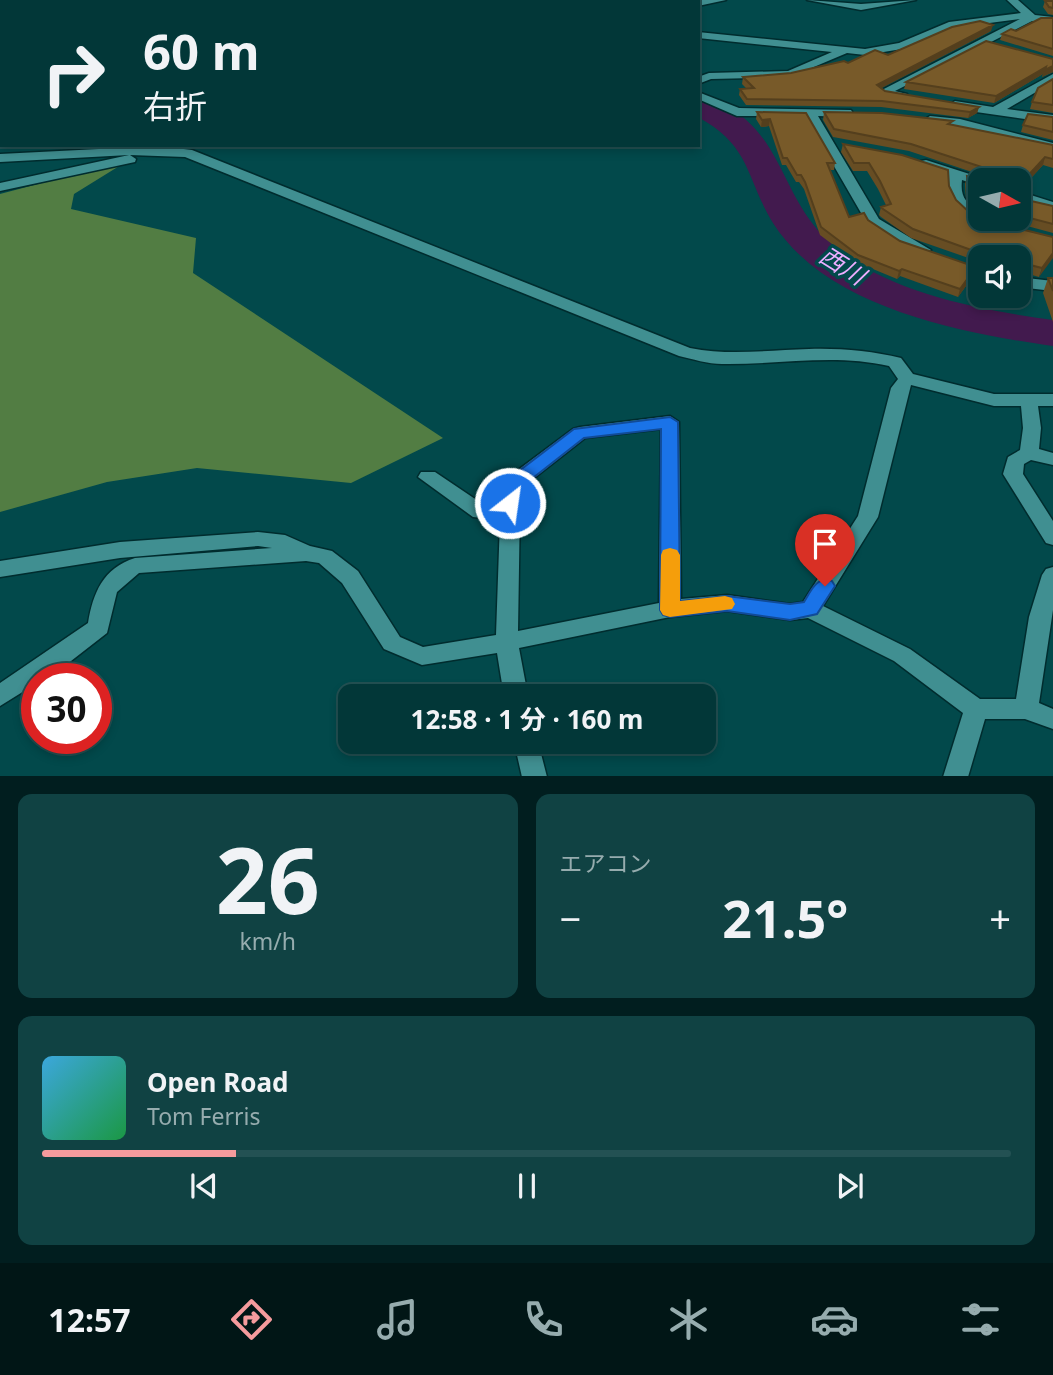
<!DOCTYPE html>
<html lang="ja">
<meta charset="utf-8">
<style>
body{margin:0;font-family:"Noto Sans","Noto Sans JP",sans-serif;background:#104243;color:#f1f3f6;height:100vh;display:flex;flex-direction:column;font-size:26px;white-space:nowrap}
*{box-sizing:border-box;margin:0}
p{font-size:23px;color:#96acae}
.icon{flex:none;width:38px;height:38px;fill:none;stroke:currentColor;stroke-width:2;stroke-linecap:round;stroke-linejoin:round}
.map{position:relative;height:776px;overflow:hidden}
.side{display:flex;flex-direction:column;gap:18px;padding:18px;background:#011e1f;flex:1}
.side>*{flex:none}
.top-card{position:absolute;left:0px;top:0px;width:700px;height:147px;box-shadow:0 4px 10px #0003,0 0 0 2px #235153;background:#023738;color:#f1f3f6;overflow:hidden}
.needle{width:46px;rotate:98deg}
.tools{position:absolute;left:968px;top:168px;display:grid;gap:14px}
.tools a{display:grid;place-items:center;width:63px;height:63px;border-radius:14px;background:#023738;box-shadow:0 4px 10px #0003,0 0 0 2px #235153;font-size:35px}
.speed{position:absolute;left:21px;top:663px;display:flex;gap:14px;font-size:35px;font-weight:700;text-align:center}
.speed>*{display:grid;place-content:center;width:91px;height:91px;border-radius:50%;background:#023738;box-shadow:0 4px 10px #0003,0 0 0 2px #235153;line-height:1}
.speed .limit{border:10px solid #d22;background:#fff;color:#111}
.pin{position:absolute;display:grid;place-items:center;width:60px;height:60px;color:#fff;margin:-72px -30px;border-radius:50% 50% 50% 0;rotate:-45deg;box-shadow:0 0 7px #0007}
.pin .icon{rotate:45deg}
.me{position:absolute;width:77px;margin:-38px;rotate:30deg;stroke-linejoin:round;filter:drop-shadow(0 0 5px #0008)}
.turn{display:flex;align-items:center;gap:24px;height:147px;padding:0 28px;font-size:32px}
.turn .icon{width:91px;height:91px;stroke-width:2.5}
.turn b{display:block;font-size:49px;line-height:60px}
.big{font-size:52px;font-weight:700;line-height:1.1}
.side .tile{flex:1;display:flex;flex-direction:column;justify-content:center;gap:10px;min-width:0;padding:0 24px;border-radius:14px;background:#104243}
.side .dial{align-items:center;gap:0}
.dial b{font-size:91px;line-height:1}
.song{display:flex;align-items:center;gap:21px}
.cover{width:84px;height:84px;border-radius:10px;background:linear-gradient(135deg,hsl(200 70% 55%),hsl(140 70% 35%))}
.played{height:7px;border-radius:4px;background:linear-gradient(90deg,#f59b9d 20%,#235153 20%)}
.keys{display:flex;justify-content:space-around;direction:ltr}
.heat{display:flex;justify-content:space-between;align-items:center;font-size:38px;direction:ltr}
.side .tiles{flex:1;display:grid;gap:18px;grid-template-columns:1fr 1fr}
.tile:last-child{grid-column:span 2}
.trip{position:absolute;left:338px;top:684px;width:378px;height:70px;border-radius:14px;background:#023738;box-shadow:0 4px 10px #0003,0 0 0 2px #235153;font-weight:700;line-height:70px;text-align:center}
.tab-bar{display:flex;height:112px;justify-content:space-around;align-items:center;background:#011616;color:#96acae}
.tab-bar .icon{width:49px;height:49px}
.tab-bar .selected{color:#f59b9d}
.tab-bar b{font-size:32px;color:#f1f3f6}
.map>svg:first-child{display:block}
</style>
<div class="map">
<svg width="1053" height="777" viewBox="0 0 1053 777">
<rect width="100%" height="100%" fill="#02494b"/>
<path fill="#527d43" d="M129,160L74,194L71,209L196,238L193,273L443,438L351,483L197,468L107,482L0,512V194Z"/>
<g fill="none" stroke-linecap="round" stroke-linejoin="round">
<path fill="#421a4e" fill-rule="evenodd" d="M0,64H2V82H0Z
M698,96C782,117 775,188 825,238C880,292 980,310 1053,320V346C961,333 827,308 773,223C745,177 752,147 698,117Z"/>
<g stroke="#002c2e" stroke-width="3">
<path id="minor" d="M0,0H13L14,2L0,4Z
M82,0H103L81,2Z
M187,0H210L211,2H188Z
M496,0H508L509,2H496Z
M545,0H565L544,2Z
M584,0H606L607,2H585Z
M698,0H726L698,6V2H694Z
M807,0L861,4L916,0L861,10Z
M1007,0H1018L1035,15L1053,17V23L1032,21L895,91L907,94V98L884,95L878,92L1020,19L951,28L902,49L865,55L847,53L790,77L711,79L698,84V77L709,73L788,71L832,52L698,38V32L865,49L899,43L949,22L1021,13Z
M1053,74V82L1007,109L1053,115V123L955,109L949,105L955,101L993,107Z
M698,92L739,108L851,110L853,113L847,117L818,116L879,219L931,250L924,254L900,246L868,225L805,116H737L698,99Z
M930,116L960,119L1053,143V151L960,127L926,123L924,120Z
M158,146L192,150L690,348C730,356 768,350 809,349C839,348 872,351 901,358L913,374L994,394H1053V406H1038L1041,428L1039,449L1053,453V465L1031,460L1024,464L1023,474L1053,521V545L1046,543L1003,474L1008,457L1020,450L1023,428L1021,406H994L911,385L878,517L823,606L910,649L980,699H1016L1029,617L1042,575L1046,569L1053,567V610L1039,703L1053,709V729L1025,719H985L968,777H943L963,713L894,661L808,618L790,620L727,611L670,617L519,648L528,696H504L497,653L422,665L384,649L342,583L319,563L306,561L139,573L117,592L107,633L71,661L43,679H37V683L0,706V683L88,623C93,593 103,568 135,558L272,548L258,546L120,558L0,577V561L120,542L258,532L285,535L310,546L332,551L358,571L400,637L423,647L496,635L500,520L473,517L418,477L421,472H435L484,505L500,506L514,473L573,429L580,427L670,416L679,422L681,599L727,595L790,604L803,602L858,516L891,388L898,379L889,366C834,353 777,365 722,364C708,364 692,359 679,356L185,157L130,155L136,159L135,162L0,191V183L129,155L0,162V154ZM661,429L659,603L518,631L520,503L529,482L585,438Z
M926,160L985,179L980,180V186L962,180C960,197 966,203 980,212V219H987L985,221C960,225 945,197 949,176L921,167V161Z
M1018,191L1053,202V211L1018,200Z
M1018,277L1053,281V291L1018,287Z
M514,742H538L547,777H522Z"/>
</g>
<use href="#minor" fill="#408f91" fill-rule="evenodd"/>
</g>
<path fill="#674d23" d="M253,0H325L323,2H281Z
M399,0H490L489,2H414Z
M1045,1H1053V15L1048,14L1043,7Z
M1053,18V56L1000,40L1002,34L1016,31Z
M991,31L881,88L885,91L979,107L977,113L968,118L881,107L746,105L739,95L740,89H747L742,84L743,77L791,73L848,63L888,55Z
M1053,59V72L1042,77L1043,74L994,103L904,89L906,82Z
M1053,79V113L1030,109L1032,102Z
M757,112L806,113L835,163L834,170H830L849,217L868,220L900,241L976,267L974,275L958,297L900,276L897,279L856,262L820,235L804,189L799,182H796L786,165H782L769,126L761,127L756,119Z
M824,112L952,125L1053,145V168L1043,165L1021,189H1018V180H980V209L966,199L965,184L967,176L983,180L984,176L909,151L833,137L823,120Z
M1053,117V140L1021,132L1023,125Z
M843,144L949,186L956,200L969,212L986,220L1053,237L1039,277L1018,271V257H980V262L911,238L881,217L879,215L881,207L886,205L878,189L867,171H853L841,152Z
M1018,198L1053,206V233L1001,219H1018Z
M1048,278H1053V322L1043,293Z"/>
<path fill="#543f1d" d="M993,25L991,31L876,91L877,85Z
M1053,66V72L1042,77L1043,74L994,103L996,96L1046,67Z
M979,107L977,113L968,118L970,112Z
M770,119L769,126L761,127L762,120Z
M1045,157L1043,165L1021,189L1023,181Z
M1053,253V258L1039,277L1042,268Z
M976,267L974,275L958,297L960,289Z
M902,269L900,276L897,279L899,271Z"/>
<path fill="#785a29" stroke="#543f1d" stroke-width="2" d="M289,0H318L316,2Z
M446,0H487L486,2H444Z
M1045,1H1053V8L1049,7Z
M1041,18H1053V49L1002,34L1011,29L1016,31Z
M980,21L993,25L877,85L885,91L979,107L970,112L882,101L747,99L740,89L754,88L743,77L791,73L844,61L848,63L875,50L888,55L952,27Z
M986,41L1053,59V66L1045,70L1046,67L996,96L906,82Z
M1053,79V105L1032,102L1038,88Z
M757,112L806,113L835,163H827L849,217L864,213L868,220L900,241L976,267L960,289L902,269L899,271L858,255L821,227L805,182L801,175H797L787,158H783L770,119L762,120Z
M824,112L882,113L953,121L948,124L1053,145V159L1045,157L1023,181H1019L1018,183V180H984L985,174L989,172L988,169L911,144L834,129Z
M1028,114L1053,117V132L1023,125Z
M843,144L902,155L948,170L949,186L956,200L969,212L980,217V219L1053,237V253L1042,268L1018,262V257H1003L987,252L985,255L913,229L883,209L881,207L891,204L880,181L869,163H854Z
M967,176L984,180H980V199L969,191Z
M1018,198L1053,206V224L1018,215Z
M1048,278H1053V291Z"/>
<path fill="#1a73e8" stroke="#114b97" stroke-width="2" d="M670,417L678,422L680,601L727,596L790,604L804,602C811,591 816,576 832,581L835,586L817,614L790,620L727,611L670,617L663,615L660,610L661,429L584,438L528,482L516,508H503L501,503L515,474L574,429Z"/>
<path fill="#f59e0b" d="M670,548L677,550L680,555V601L725,596L732,598L735,604L732,609L670,617L663,615L660,610L661,555L663,550Z"/>
<g text-anchor="middle" dominant-baseline="central" stroke-width="7" stroke-linejoin="round" paint-order="stroke">
<g font-size="24" font-style="italic" fill="#ebadff" stroke="#02494b">
<text transform="translate(843 265) rotate(32)">西川</text>
</g>
</g>
</svg>
<div class="tools">
<a><svg class="needle" viewBox="-14 -14 28 28"><path d="M0-13l5 13h-10z" fill="#e53935"/><path d="M0 13l5-13h-10z" fill="#96acae"/></svg></a>
<a><svg class="icon" aria-label="sound" viewBox="0 0 24 24"><path d="M4 9h4l5-4v14l-5-4H4zM17 9q2 3 0 6"/></svg></a>
</div>
<div class="speed"><div class="limit">30</div></div>
<div class="pin" style="left:825px;top:586px;background:#d93025"><svg class="icon" aria-label="arrive" viewBox="0 0 24 24"><path d="M6 21V4h12l-3 4 3 4H6"/></svg></div>
<svg class="me" style="left:510px;top:503px" viewBox="-20 -20 40 40"><circle r="17" fill="#1a73e8" stroke="#fff" stroke-width="3"/><path d="M0-11L8 9 0 5-8 9z" fill="#fff"/></svg>
<div class="trip">12:58 · 1 分 · 160 m</div>
<div class="top-card">
<div class="turn"><svg class="icon" aria-label="right" viewBox="0 0 24 24"><path d="M7 20v-9h11M14 6l5 5-5 5"/></svg><div><b>60 m</b>右折</div></div>
</div>
</div>
<section class="side">
<div class="tiles">
<div class="tile dial"><b>26</b><p>km/h</p></div>
<div class="tile"><p>エアコン</p>
<div class="heat"><a>−</a><b class="big">21.5°</b><a>+</a></div>
</div>
<div class="tile">
<div class="song"><i class="cover"></i><div><b>Open Road</b><p>Tom Ferris</p></div></div>
<div class="played"></div>
<div class="keys"><svg class="icon" aria-label="previous" viewBox="0 0 24 24"><path d="M18 5L8 12l10 7zM5 5v14"/></svg><svg class="icon" aria-label="pause" viewBox="0 0 24 24"><path d="M8 5v14M16 5v14"/></svg><svg class="icon" aria-label="next" viewBox="0 0 24 24"><path d="M6 5l10 7-10 7zM19 5v14"/></svg></div>
</div>
</div>
</section>
<nav class="tab-bar">
<b>12:57</b>
<svg class="icon selected" aria-label="directions" viewBox="0 0 24 24"><path d="M12 3l9 9-9 9-9-9zM9 14v-3h6M13 9l2 2-2 2"/></svg>
<svg class="icon" aria-label="music" viewBox="0 0 24 24"><path d="M9 18V5l10-2v13"/><circle cx="6" cy="18" r="3"/><circle cx="16" cy="16" r="3"/></svg>
<svg class="icon" aria-label="phone" viewBox="0 0 24 24"><path d="M5 4h4l2 5-3 2q2 4 5 5l2-3 5 2v4C11 20 4 13 5 4z"/></svg>
<svg class="icon" aria-label="climate" viewBox="0 0 24 24"><path d="M12 3v18M4 7l16 10M4 17L20 7"/></svg>
<svg class="icon" aria-label="car" viewBox="0 0 24 24"><path d="M5 17H2v-5l4-1 3-4h7l3 4 3 1v5h-3M9 17h6M6 11h13"/><circle cx="7" cy="17" r="2"/><circle cx="17" cy="17" r="2"/></svg>
<svg class="icon" aria-label="filters" viewBox="0 0 24 24"><path d="M4 7h16M4 17h16"/><circle cx="9" cy="7" r="2"/><circle cx="15" cy="17" r="2"/></svg>
</nav>
